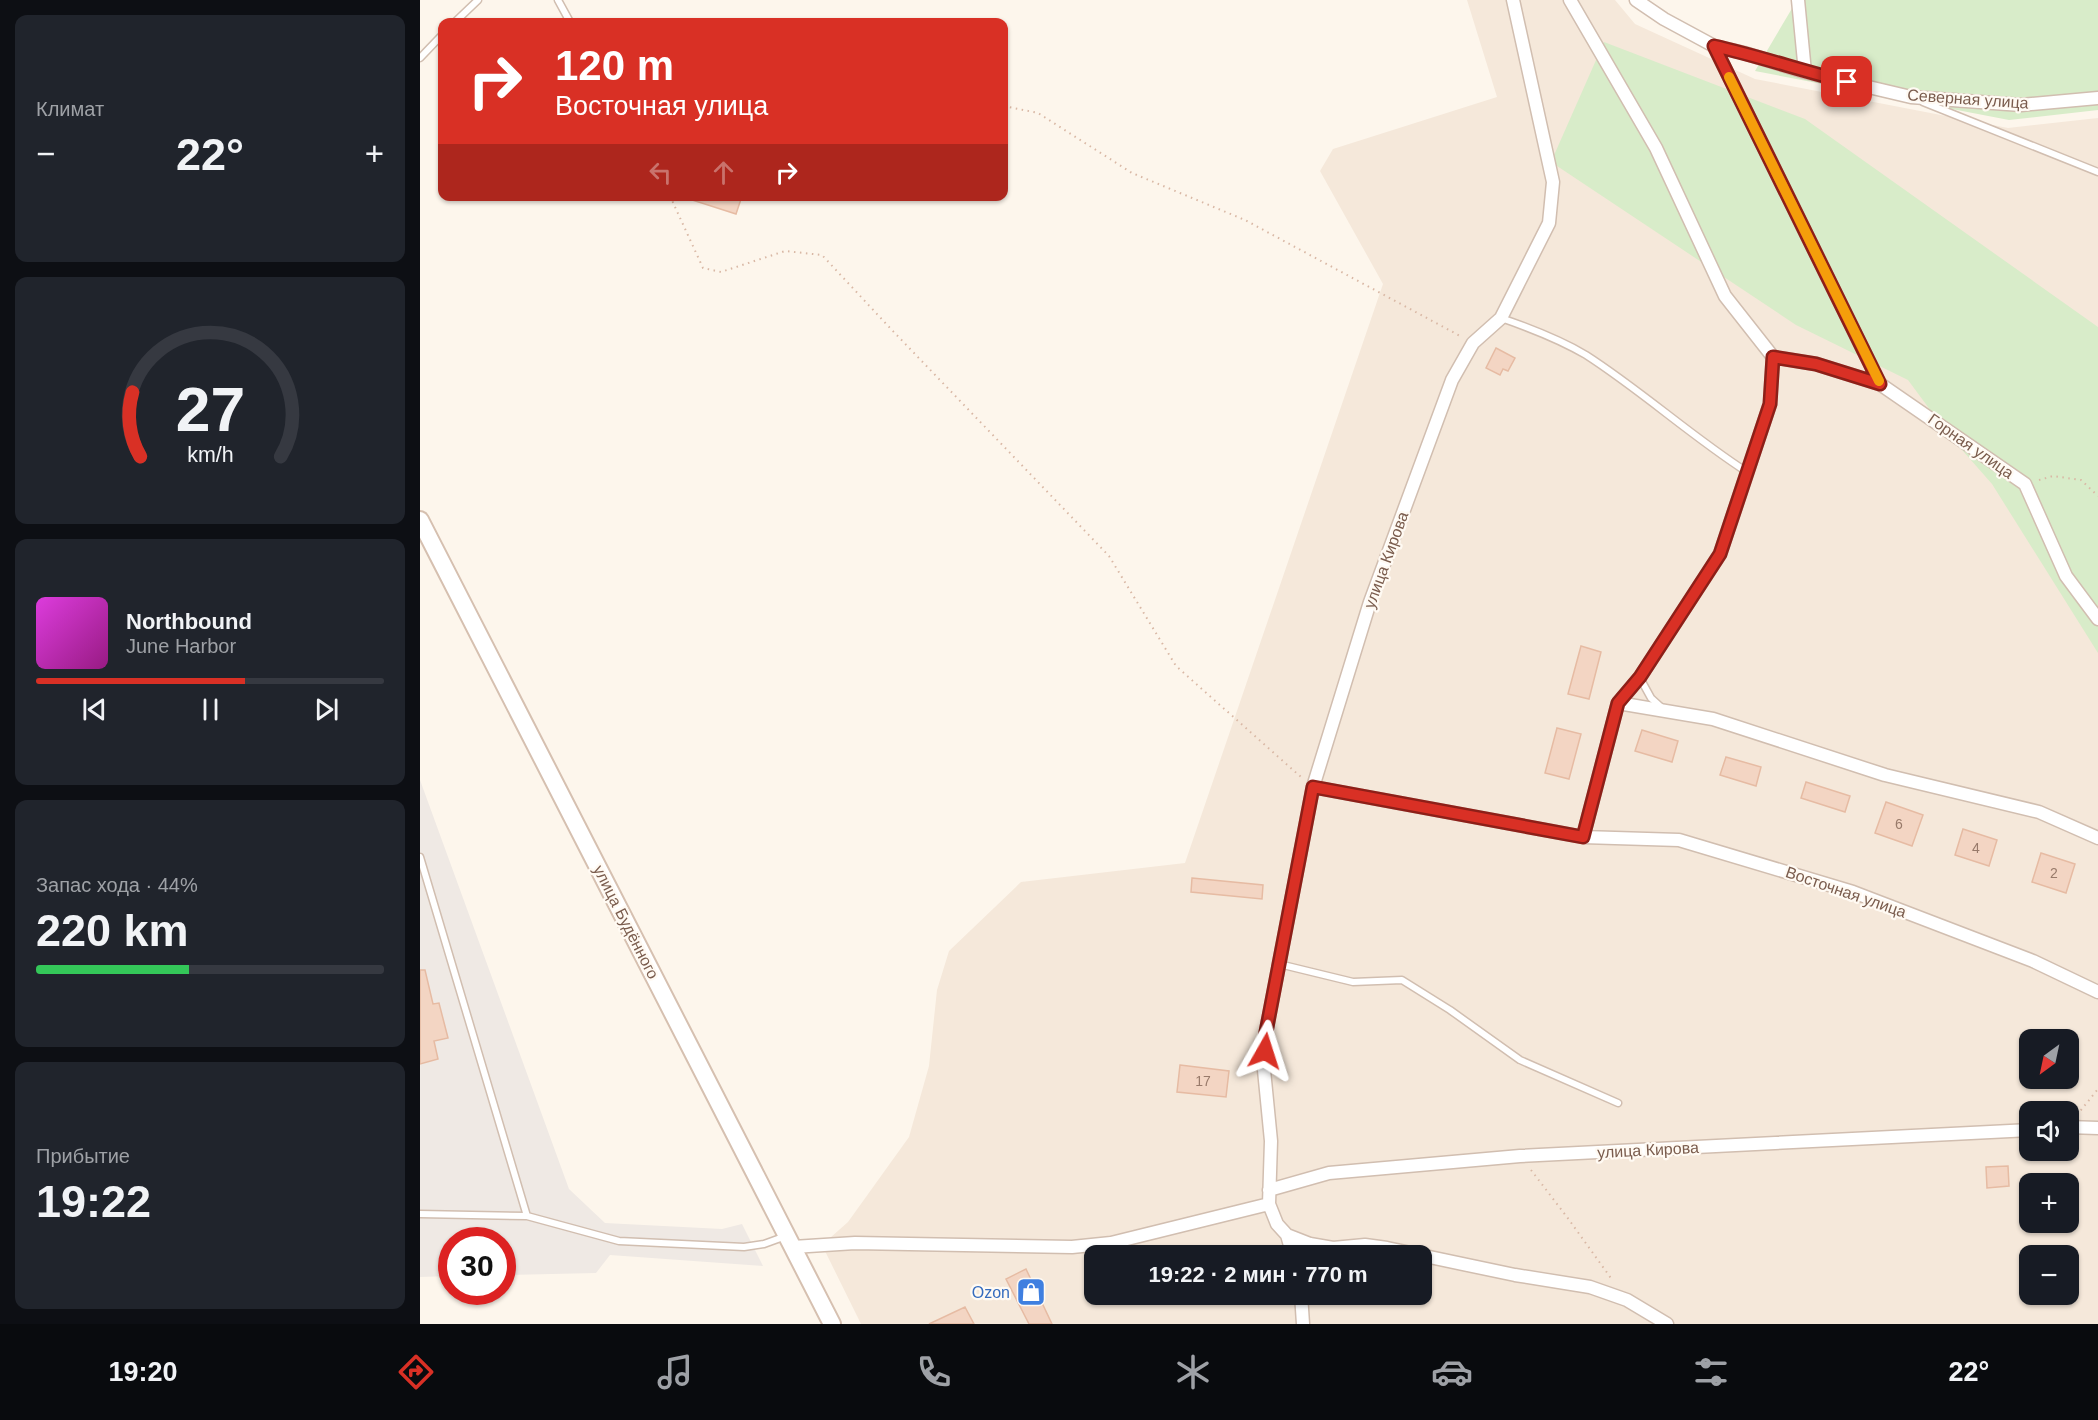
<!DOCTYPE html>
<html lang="ru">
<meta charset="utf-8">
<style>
body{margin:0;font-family:Helvetica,sans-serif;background:#20242c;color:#f1f3f6;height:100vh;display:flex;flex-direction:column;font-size:22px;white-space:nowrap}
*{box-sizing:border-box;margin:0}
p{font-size:20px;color:#9ea1a6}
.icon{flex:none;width:33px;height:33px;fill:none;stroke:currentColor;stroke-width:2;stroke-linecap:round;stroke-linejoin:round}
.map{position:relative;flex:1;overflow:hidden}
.drawer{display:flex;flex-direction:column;gap:15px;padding:15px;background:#0d0f14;width:420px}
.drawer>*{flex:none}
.banner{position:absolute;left:18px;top:18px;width:570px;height:183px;border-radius:12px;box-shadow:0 2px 4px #0004;background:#d93025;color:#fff;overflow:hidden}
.needle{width:39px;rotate:213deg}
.tools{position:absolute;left:1599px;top:1029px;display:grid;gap:12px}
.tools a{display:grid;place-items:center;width:60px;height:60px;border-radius:12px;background:#171b24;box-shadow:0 2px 4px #0004;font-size:30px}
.speed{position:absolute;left:18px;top:1227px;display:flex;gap:12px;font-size:30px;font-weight:700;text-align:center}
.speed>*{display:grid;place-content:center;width:78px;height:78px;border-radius:50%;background:#171b24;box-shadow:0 2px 4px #0004;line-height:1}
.speed .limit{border:9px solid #d22;background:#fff;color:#111}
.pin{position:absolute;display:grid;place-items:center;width:51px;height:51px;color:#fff;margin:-26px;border-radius:12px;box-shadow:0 3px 9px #0006}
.me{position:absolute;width:66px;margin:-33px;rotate:6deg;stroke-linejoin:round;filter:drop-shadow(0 0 4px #0008)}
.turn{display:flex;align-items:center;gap:21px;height:126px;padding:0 18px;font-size:27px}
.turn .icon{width:78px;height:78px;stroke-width:2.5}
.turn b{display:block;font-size:42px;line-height:51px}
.lanes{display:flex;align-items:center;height:57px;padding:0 18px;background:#0003;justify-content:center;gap:30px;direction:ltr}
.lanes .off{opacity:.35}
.big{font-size:45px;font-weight:600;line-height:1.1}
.drawer .widget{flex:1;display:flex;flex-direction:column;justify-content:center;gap:9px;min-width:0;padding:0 21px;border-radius:12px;background:#20242c}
.drawer .dial{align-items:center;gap:0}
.dial svg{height:156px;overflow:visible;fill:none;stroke:#363941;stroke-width:7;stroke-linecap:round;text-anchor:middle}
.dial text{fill:#f1f3f6;stroke:none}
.song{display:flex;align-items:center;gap:18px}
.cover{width:72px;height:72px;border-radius:9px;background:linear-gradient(135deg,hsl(300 70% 55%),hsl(310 70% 35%))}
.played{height:6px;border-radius:3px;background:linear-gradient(90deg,#d93025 60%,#363941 60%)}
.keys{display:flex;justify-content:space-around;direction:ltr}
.heat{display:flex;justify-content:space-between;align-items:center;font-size:33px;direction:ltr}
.charge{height:9px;border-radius:4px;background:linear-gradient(90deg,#34c759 44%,#363941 0)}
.trip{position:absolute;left:664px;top:1245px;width:348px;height:60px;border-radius:12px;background:#171b24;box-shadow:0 2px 4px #0004;font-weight:600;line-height:60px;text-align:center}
.tab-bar{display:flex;height:96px;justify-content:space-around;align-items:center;background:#090b0e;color:#9ea1a6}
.tab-bar .icon{width:42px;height:42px}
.tab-bar .current{color:#d93025}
.tab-bar b{font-size:27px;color:#f1f3f6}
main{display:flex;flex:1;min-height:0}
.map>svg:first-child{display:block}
</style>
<main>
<section class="drawer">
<div class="widget"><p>Климат</p>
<div class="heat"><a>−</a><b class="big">22°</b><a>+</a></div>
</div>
<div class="widget dial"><svg viewBox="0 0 100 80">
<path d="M14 69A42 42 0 1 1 86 69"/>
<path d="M14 69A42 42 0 0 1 10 36" stroke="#d93025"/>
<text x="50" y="56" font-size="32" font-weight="700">27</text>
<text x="50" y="72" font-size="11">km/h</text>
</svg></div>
<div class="widget">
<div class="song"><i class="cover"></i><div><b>Northbound</b><p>June Harbor</p></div></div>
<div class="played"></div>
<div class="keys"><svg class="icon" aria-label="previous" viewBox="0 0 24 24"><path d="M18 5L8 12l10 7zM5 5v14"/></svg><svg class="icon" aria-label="pause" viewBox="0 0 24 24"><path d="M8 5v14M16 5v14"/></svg><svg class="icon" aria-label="next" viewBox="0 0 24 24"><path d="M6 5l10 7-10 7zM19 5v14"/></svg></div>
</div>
<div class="widget"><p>Запас хода · 44%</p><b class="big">220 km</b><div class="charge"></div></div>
<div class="widget"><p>Прибытие</p><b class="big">19:22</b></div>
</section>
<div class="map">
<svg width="1678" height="1324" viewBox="0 0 1678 1324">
<rect width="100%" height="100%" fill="#fdf6ec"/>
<path fill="#f5e8da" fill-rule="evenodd" d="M1047,0H1195L1215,24L1335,79L1588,128L1678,118V1324H441L402,1245L428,1222L489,1137L509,1066L517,990L529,951L601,882L765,863L963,284L900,171L913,149L1077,97ZM1610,1040H1648V1078H1610ZM1610,1112H1648V1150H1610ZM1610,1184H1648V1222H1610ZM675,1256H1002V1294H675ZM1610,1256H1648V1294H1610Z"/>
<path fill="#efe9e4" d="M0,780L149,1189L185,1223L302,1229L322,1224L343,1266L190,1255L176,1273L83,1275L82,1240H32L31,1276L0,1277Z"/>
<path fill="#d8ecc9" d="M1377,0H1678V110L1589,120L1335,71Z
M1184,42L1385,119L1678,327V653L1572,484L1528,434L1488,380L1376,325L1131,162Z"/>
<path fill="#f3d5c3" stroke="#e6bba3" stroke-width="1.5" d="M269,196H322L316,214L269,199Z
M1076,348L1095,358L1088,371L1083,369L1080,375L1066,368Z
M1161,646L1181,652L1169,699L1148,694Z
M1137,728L1161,734L1149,779L1125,773Z
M1222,730L1258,741L1252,762L1215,751Z
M1306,757L1341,767L1336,786L1300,775Z
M1386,782L1430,796L1425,812L1381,798Z
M1466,802L1503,815L1492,846L1455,833Z
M1543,829L1577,840L1569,866L1535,855Z
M1621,853L1655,864L1646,893L1612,882Z
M772,878L843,885L842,899L771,892Z
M0,970H5L13,1004L19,1003L28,1038L14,1041L18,1059L0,1064Z
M760,1065L809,1071L806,1097L757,1092Z
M1588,1166L1589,1186L1567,1188L1566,1167Z
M606,1269L632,1324H609L586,1279Z
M545,1307L554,1324H509Z"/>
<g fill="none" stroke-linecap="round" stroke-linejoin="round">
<g stroke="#d1beb0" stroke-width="9">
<path id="lane" d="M138,0L150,22
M35,22L58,0
M0,58L22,35
M1503,102L1678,172
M1081,318C1110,328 1139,339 1166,355C1222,391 1271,436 1327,472
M1220,678L1231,698L1242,708
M0,857L107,1216
M859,964L933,982L982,980L1030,1010L1100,1060L1198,1103
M0,1214L107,1216L199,1241L324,1247L344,1244L366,1236"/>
</g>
<g stroke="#d1beb0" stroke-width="15">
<path id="street" d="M1150,0L1236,148L1305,296L1353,357
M1216,0L1244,19L1294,46L1324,53L1385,72L1491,97L1601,105L1678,98
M1378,0L1385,72
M1294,46L1460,384
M1353,357L1396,364L1460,384L1605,484L1646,576L1678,619
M1198,703L1293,719L1465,775L1619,812L1678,838
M893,787L1163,837L1259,840L1433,892L1613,961L1678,992
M1163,837L1198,703L1220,677L1300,554L1350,404L1353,357
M1648,1127L1678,1128
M849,1190L909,1173L1100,1156L1610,1130
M867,1235L890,1244L913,1248L945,1245L967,1248L1095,1275L1170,1287L1207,1300L1247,1324
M373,1247L435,1243L652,1247L691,1243L849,1204
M873,1256L867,1235L857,1224L849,1204L851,1141L844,1070L846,1032L893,787L950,602L1032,380L1053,343L1081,318L1129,223L1133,182L1093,0
M881,1294L883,1324"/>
</g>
<g stroke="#d6c0b0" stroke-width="20">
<path id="secondary" d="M0,520L412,1324"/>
</g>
<path stroke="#d9b8a5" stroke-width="2" stroke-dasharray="1.5 4.5" stroke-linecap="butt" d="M584,106L618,113L712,173L825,220L1042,337
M250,196L283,268L301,272L365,251L402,255L470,328L689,556L756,666L881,777
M1619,480L1633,476L1661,480L1678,496
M1657,1115L1678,1089
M1111,1170L1147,1217L1193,1281"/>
<use href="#lane" stroke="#fff" stroke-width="6"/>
<use href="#street" stroke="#fff" stroke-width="12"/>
<use href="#secondary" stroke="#fff" stroke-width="16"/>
</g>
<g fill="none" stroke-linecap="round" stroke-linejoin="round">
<g stroke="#8d1f18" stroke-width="15">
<path id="route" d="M845,1051L846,1032L893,787L1163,837L1198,703L1220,677L1300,554L1350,404L1353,357L1396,364L1460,384L1294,46C1339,56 1382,71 1427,82"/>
</g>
<use href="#route" stroke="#d93025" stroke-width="10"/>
<path stroke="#f59e0b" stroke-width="10" d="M1309,77L1459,381"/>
</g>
<defs>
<g id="shop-square" transform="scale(1.5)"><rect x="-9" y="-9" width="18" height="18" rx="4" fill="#3f7fe0" stroke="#fffaf3"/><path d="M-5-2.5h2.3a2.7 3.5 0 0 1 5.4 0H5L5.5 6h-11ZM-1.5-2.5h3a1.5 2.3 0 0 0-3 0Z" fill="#fff"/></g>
</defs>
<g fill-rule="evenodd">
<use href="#shop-square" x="611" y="1292"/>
</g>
<g text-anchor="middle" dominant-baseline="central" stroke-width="4.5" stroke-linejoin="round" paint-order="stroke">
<g font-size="14" fill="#987a6a">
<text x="1479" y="824">6</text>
<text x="1556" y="848">4</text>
<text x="1634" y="873">2</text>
<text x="783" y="1081">17</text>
</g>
<g font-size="16" fill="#7a5c4d" stroke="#fffaf3">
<text transform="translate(1548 99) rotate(4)">Северная улица</text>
<text transform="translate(1551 446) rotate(35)">Горная улица</text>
<text transform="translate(966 560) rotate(-70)">улица Кирова</text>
<text transform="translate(1426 892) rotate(19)">Восточная улица</text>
<text transform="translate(206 922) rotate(63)">улица Будённого</text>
<text transform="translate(1228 1150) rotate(-3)">улица Кирова</text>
</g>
<g font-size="16" fill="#366cbe" stroke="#fffaf3" text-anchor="end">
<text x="590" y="1292">Ozon</text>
</g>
</g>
</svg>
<div class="tools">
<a><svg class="needle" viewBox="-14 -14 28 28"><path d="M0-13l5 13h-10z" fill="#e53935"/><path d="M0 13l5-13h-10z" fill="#9ea1a6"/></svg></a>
<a><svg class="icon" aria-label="sound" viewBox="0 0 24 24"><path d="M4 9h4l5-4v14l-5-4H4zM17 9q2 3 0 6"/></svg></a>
<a>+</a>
<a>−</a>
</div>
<div class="speed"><div class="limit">30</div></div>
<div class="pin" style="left:1427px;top:82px;background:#d93025"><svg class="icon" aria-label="arrive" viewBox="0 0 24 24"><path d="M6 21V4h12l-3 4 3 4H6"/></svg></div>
<svg class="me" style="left:845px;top:1051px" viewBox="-20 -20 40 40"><path d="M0-17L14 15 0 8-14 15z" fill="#d93025" stroke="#fff" stroke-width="4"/></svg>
<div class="trip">19:22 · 2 мин · 770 m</div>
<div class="banner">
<div class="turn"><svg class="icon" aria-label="right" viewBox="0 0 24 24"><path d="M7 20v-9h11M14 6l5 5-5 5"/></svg><div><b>120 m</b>Восточная улица</div></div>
<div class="lanes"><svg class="icon off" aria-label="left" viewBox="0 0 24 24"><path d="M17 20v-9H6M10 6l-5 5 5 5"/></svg><svg class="icon off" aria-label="ahead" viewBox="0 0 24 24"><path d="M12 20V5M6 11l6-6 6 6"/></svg><svg class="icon" aria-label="right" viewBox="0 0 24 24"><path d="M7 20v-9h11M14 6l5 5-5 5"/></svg></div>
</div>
</div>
</main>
<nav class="tab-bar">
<b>19:20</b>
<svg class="icon current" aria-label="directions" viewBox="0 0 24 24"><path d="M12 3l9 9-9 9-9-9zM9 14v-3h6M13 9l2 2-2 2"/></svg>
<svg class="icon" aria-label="music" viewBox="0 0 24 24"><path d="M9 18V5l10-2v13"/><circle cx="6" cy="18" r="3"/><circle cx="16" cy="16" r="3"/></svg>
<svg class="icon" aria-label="phone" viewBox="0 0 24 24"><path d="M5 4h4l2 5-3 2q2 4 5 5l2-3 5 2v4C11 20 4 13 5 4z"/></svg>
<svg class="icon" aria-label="climate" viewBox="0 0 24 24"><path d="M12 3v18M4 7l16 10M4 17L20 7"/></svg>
<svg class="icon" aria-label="car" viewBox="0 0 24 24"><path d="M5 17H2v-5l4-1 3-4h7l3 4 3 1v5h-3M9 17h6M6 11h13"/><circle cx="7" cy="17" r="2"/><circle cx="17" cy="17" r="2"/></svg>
<svg class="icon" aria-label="filters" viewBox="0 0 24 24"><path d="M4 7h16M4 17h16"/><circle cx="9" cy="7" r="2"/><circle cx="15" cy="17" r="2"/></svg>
<b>22°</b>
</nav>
